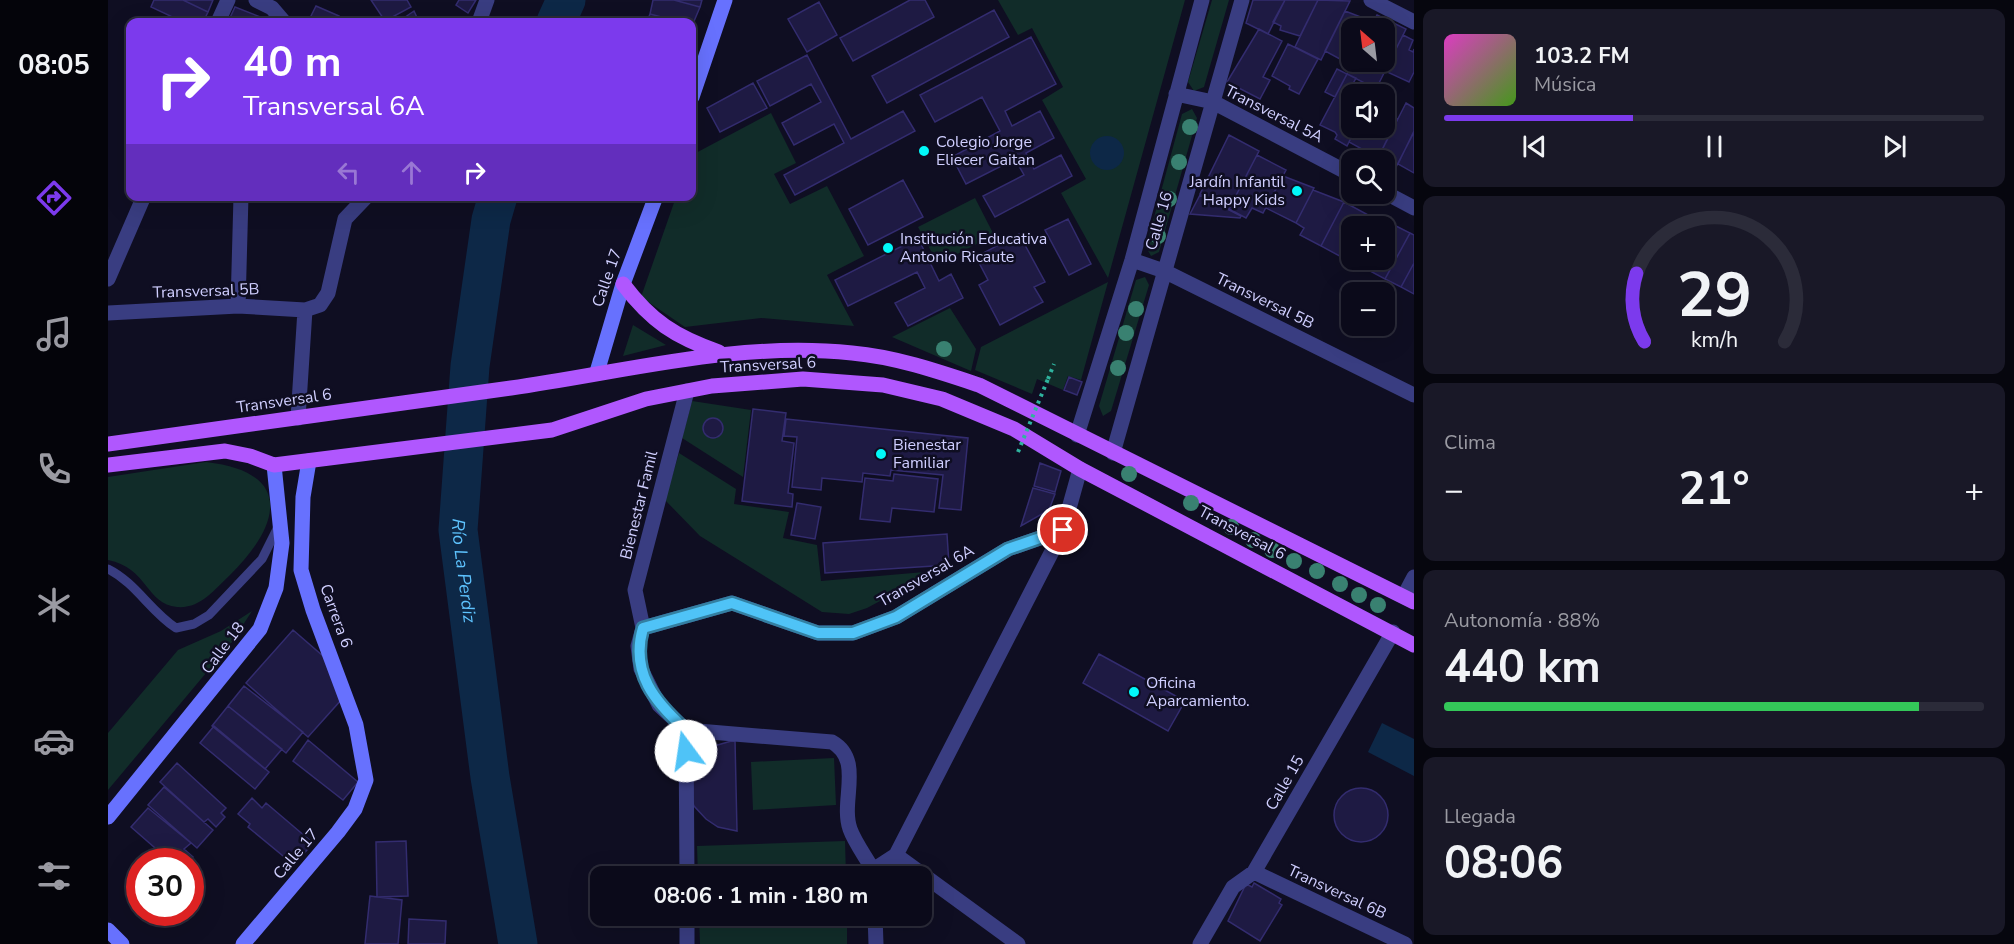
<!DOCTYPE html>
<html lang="es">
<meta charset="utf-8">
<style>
body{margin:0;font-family:"Nunito Sans",sans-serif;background:#191827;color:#f1f3f6;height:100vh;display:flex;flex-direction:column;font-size:22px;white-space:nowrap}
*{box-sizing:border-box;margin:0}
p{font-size:20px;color:#9a9aa2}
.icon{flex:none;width:33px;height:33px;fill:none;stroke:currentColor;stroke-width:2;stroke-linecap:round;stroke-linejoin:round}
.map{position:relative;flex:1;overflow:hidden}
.panel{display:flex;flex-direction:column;gap:9px;padding:9px;background:#06060e;width:600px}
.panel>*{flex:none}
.hud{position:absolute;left:18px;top:18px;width:570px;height:183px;border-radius:12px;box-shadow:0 6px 24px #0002,0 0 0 2px #2b2b39;background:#7c3aed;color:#fff;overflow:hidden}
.needle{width:39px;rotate:332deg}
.fabs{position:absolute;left:1233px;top:18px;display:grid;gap:12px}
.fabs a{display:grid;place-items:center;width:54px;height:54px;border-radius:12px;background:#0b0a1a;box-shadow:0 6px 24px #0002,0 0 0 2px #2b2b39;font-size:30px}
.speed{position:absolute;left:18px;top:848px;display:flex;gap:12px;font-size:30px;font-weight:700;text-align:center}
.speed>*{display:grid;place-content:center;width:78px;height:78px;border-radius:50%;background:#0b0a1a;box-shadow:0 6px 24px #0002,0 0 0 2px #2b2b39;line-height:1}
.speed .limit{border:9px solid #d22;background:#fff;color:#111}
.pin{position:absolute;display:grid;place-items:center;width:51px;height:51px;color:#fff;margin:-26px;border:3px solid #fff;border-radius:50%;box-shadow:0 2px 6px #0007}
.me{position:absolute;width:66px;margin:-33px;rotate:346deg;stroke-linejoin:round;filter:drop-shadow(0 0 4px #0008)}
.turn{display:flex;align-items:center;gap:21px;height:126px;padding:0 18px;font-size:27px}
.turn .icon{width:78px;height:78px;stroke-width:2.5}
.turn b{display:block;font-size:42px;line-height:51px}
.lanes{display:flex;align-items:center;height:57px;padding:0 18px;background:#0003;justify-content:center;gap:30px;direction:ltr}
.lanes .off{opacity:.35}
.big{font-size:45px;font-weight:700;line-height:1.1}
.panel .widget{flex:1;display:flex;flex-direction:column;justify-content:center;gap:9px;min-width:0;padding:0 21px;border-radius:12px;background:#191827}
.panel .dial{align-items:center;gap:0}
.dial svg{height:156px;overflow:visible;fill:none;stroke:#2b2b39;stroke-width:7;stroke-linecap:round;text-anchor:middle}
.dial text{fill:#f1f3f6;stroke:none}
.song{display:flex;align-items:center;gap:18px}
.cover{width:72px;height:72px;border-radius:9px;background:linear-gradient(135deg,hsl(310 70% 55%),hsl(100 70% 35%))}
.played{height:6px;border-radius:3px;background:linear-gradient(90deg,#7c3aed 35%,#2b2b39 35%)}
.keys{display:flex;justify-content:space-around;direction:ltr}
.heat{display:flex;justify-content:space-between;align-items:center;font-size:33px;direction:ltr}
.charge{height:9px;border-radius:4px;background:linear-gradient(90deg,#34c759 88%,#2b2b39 0)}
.trip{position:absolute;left:482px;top:866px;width:342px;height:60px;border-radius:12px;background:#0b0a1a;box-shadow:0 6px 24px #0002,0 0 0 2px #2b2b39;font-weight:700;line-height:60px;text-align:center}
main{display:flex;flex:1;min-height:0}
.menu{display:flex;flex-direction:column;width:108px;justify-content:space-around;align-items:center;background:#04040a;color:#9a9aa2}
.menu .icon{width:42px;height:42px}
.menu .current{color:#7c3aed}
.menu b{font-size:27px;color:#f1f3f6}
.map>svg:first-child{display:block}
</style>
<main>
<nav class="menu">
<b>08:05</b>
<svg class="icon current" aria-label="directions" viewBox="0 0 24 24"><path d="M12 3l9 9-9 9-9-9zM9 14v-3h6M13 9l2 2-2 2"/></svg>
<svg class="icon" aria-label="music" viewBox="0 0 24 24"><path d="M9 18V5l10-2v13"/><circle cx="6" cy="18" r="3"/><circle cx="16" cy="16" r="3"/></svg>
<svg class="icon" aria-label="phone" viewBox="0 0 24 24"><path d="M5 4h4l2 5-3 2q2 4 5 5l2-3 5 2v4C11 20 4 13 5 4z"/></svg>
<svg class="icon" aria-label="climate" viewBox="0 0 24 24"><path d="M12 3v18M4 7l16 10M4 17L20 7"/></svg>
<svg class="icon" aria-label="car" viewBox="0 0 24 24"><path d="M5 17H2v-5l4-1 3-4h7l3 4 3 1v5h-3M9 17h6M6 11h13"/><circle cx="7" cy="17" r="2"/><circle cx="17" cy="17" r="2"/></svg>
<svg class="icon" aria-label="filters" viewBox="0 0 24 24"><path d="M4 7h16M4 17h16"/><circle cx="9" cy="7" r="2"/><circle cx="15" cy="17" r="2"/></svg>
</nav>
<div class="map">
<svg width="1306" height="944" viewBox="0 0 1306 944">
<rect width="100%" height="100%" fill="#0f0e22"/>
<path fill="#112c29" d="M890,0H1077L1000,278L953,193L978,179L934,100L955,87L924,28L910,35Z
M1104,0H1121L1096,87L1086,91L1080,82Z
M1084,109L1089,118L1051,252L1043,256L1038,247L1074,114Z
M663,113L688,163L666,174L682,204L719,186L756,256L719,275L746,326L653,318L577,327L533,297L568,197L584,196V155Z
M867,198L886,235L830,264L810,227Z
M1037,277L1041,285L1003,411L995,416L991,406L1028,280Z
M1000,282L973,380L960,376L955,390L929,379L924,394L867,370L873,347Z
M842,308L868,349L863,371L784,337Z
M525,325L558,345L515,356Z
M584,401L643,410L635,477L574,438Z
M571,453L628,489L626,504L681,512L675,538L709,545L713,581L828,571L759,608L741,614L714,612L592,536L557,500Z
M98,462C186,472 173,525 122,575C106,590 92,609 69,607C38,604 40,568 0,560V477Z
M144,611L124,642L0,790V733L70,650L113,631Z
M726,758L728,805L645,810L643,762Z
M737,841L738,876H590L589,846Z
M591,915H739V944H592Z"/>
<path fill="#0d2847" d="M982 153a17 17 0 1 1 34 0a17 17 0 1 1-34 0Z
M1274,723L1306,739V776L1260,752Z"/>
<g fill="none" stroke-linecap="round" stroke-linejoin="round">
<g stroke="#0d2847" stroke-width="39">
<path d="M448,22L458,0"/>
<path id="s1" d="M390,196L383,220L362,366L350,530L382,777L410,944"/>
</g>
</g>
<path fill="#1e1a43" stroke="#332c6f" stroke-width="1.5" d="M46,0H75L100,12L95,22H75L43,7Z
M75,0H105L100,12Z
M299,0L303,7L277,21L263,0Z
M351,0H368L360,13L348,5Z
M545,0H566L592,7L584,26V22H572L542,14Z
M566,0H594L592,7Z
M802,0H817L826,17L745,61L732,38Z
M1145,0H1177L1160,34L1138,23Z
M1177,0H1210L1192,36L1172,30L1173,26L1165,22Z
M1210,0L1242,1L1213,60L1187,47Z
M711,2L729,35L699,52L680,19Z
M208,6L231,16L229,22H200Z
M127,7L165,22H120Z
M886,10L901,37L779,103L764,76Z
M306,11L311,22H290Z
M1237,11L1266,22L1262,28H1244L1243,65L1217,51Z
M542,14L572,22H539Z
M1269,15L1298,29L1268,89L1239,74L1245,62H1276V28H1262Z
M1151,29L1174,41L1155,77L1162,80L1152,99L1119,82Z
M1295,35L1305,40L1301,50L1305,52L1306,49V72L1301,82L1277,71Z
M923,37L948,84L897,111L904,126L932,111L946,138L918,153L926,169L953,155L964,176L887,217L875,196L916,175L907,159L858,184L844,157L892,131L874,97L827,122L812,95Z
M1180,44L1210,59L1191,94L1181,89L1182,86L1164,76Z
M699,55L743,139L795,111L807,131L687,195L676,175L736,143L726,124L686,145L674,123L713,102L703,84L662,106L649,81Z
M1229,69L1239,74L1227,97L1217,92Z
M1239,74L1248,78L1241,91L1248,94H1244V128H1248L1239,146L1227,139L1229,135L1227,132L1212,125Z
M645,83L659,108L612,132L599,108Z
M1298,103L1306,108V132L1288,167L1270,158Z
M1276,112L1289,119L1270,158L1241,142L1248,128H1276Z
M1306,131V173L1290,164Z
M1121,135L1151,151L1121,209L1092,194Z
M1149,155L1178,170L1155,213L1144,208L1138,218L1121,209Z
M1175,176L1206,188L1188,223L1158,208Z
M795,180L815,217L760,245L741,209Z
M1205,190L1236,202L1213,246L1192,235L1196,228L1188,223Z
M1092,195L1133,216L1132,218L1082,214Z
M1236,202L1264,217L1259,226H1244L1241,261L1213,246Z
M1265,215L1286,225L1276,243V226H1259Z
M960,219L983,264L961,275L937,230Z
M1286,225L1302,233L1277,279L1262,271L1268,260H1276V243Z
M1302,233L1306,235V263L1293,287L1277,279Z
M911,234L937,282L926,287L935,302L892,325L871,285L880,280L868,257Z
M810,238L831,281L843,274L855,298L800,326L787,303L817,288L809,272L740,306L727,280Z
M1244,257V260H1268L1262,271L1241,261Z
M1306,263V294L1293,287Z
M961,377L974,382L969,395L956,390Z
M645,409L678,413L674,441L686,443L680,493L685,494L684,507L634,501Z
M595 428a10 10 0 1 1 20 0a10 10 0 1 1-20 0Z
M678,419L860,438L853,510L831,508L835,475L783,470L782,476L755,473L754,482L714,478L713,490L684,487L689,437L676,436Z
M932,463L953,471L947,492L926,486Z
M786,474L830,479L826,512L784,508L782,522L752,519L757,478L785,481Z
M925,488L947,494L941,510L913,526Z
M689,503L713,507L707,539L683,535Z
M839,534L841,565L717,573L715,543Z
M185,630L223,663L234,699L200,737L138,683Z
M991,654L1077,701L1060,731L975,683Z
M136,686L195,732L178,753L120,706Z
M120,706L174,749L157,769L104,726Z
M106,726L161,772L147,789L92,743Z
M200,740L250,782L235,800L185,761Z
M627,740L629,831L610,827L598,819L586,806L579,787L590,756L606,746Z
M69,763L118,808L113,813L117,817L108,827L100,819L96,822L52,782Z
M56,787L105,830L89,848L40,805Z
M1226 815a27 27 0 1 1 54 0a27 27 0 1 1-54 0Z
M144,798L154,808L158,803L205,843L186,865L140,827L142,824L130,814Z
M40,808L83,843L76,849L85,857L81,861H62L23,827Z
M298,841L300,896L269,897L268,842Z
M1146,883L1173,899L1171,903L1174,905L1152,941L1120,921L1138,884L1144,887Z
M262,896L294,900L290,944H257Z
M301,919L338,921L337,944H300Z"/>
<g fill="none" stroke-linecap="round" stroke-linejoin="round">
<path stroke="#2fb49f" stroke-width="4" stroke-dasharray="3 4.5" stroke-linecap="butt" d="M940,379L946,364"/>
<path stroke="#393d81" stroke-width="9" d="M0,569C28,583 42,611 68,628L86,624L101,615L154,559L171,525"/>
<path stroke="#393d81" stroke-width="15" d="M148,0L164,8L176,22
M1263,0L1306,22
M110,22L120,0
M371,22L379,0
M1068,94L1105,102L1244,175
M1276,192L1306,208
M1024,260L1056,271L1306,395
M0,279L36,196
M130,306L133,196
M0,313L130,306L197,310L212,305L220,293L237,219L259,196
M190,418L197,310
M969,435L1024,260L1094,0
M1005,453L1134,0
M1296,596L1306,577
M535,628L624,603L710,633H745L788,617L900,549L955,530
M578,730L551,705L533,669L530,646L535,628L527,590L579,391
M578,730L724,742C756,760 732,801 742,829C747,843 758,857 765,870V876
M578,730L579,876
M788,855L910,944
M765,870L788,855L955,530L972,469
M1146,872L1297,944
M579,915V944
M767,915L768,944
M1092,944L1125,887L1146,872L1285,632"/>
<path stroke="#6771fe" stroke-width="15" d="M584,97L617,0
M489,372L515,284L548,196
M0,817L152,629L168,588L174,543L166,465
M0,930L14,944
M135,944L230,832L247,809L258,780L248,725L205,610L193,570L195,497L201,461"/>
<path stroke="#b057fe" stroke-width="15" d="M515,284C543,321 567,337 611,352
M0,444C134,425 269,407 403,388C517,372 628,341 744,353C788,357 829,371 871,385L1306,602
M0,465L117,451L142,456L166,465L444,430L538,399L604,386L695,379L775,385L834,399L906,429L972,469L1306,645"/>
<path stroke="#2fb49f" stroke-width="4" stroke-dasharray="3 4.5" stroke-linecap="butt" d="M910,452L940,379"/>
</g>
<g fill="#398171">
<circle cx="1082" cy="127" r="8"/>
<circle cx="1071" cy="162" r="8"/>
<circle cx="1061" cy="199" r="8"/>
<circle cx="1050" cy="236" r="8"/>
<circle cx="1028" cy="309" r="8"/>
<circle cx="1018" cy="333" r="8"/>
<circle cx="836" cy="349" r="8"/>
<circle cx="1010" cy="368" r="8"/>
<circle cx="1021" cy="474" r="8"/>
<circle cx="1083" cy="503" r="8"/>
<circle cx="1123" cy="527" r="8"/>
<circle cx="1145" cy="540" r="8"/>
<circle cx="1164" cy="550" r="8"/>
<circle cx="1186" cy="561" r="8"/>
<circle cx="1209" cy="571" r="8"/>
<circle cx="1232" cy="584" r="8"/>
<circle cx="1251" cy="595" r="8"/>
<circle cx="1270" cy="605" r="8"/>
</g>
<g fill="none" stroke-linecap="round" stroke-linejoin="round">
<g stroke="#337fa1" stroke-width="15">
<path id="route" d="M578,751V730C547,702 522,673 535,628L624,603L710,633H745L788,617L900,549L955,530"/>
</g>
<use href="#route" stroke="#4fc3f7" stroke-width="10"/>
</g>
<g fill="#01f8f9" stroke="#0f0e22" stroke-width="2">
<circle cx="816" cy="151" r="6"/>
<circle cx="1189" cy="191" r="6"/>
<circle cx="780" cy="248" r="6"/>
<circle cx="773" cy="454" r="6"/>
<circle cx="1026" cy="692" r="6"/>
</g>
<g text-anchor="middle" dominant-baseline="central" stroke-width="5" stroke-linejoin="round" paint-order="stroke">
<g font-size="16" fill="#d0cfff" stroke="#0f0e22">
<text transform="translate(1166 114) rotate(27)">Transversal 5A</text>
<text transform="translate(1051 221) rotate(-74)">Calle 16</text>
<text transform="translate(499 278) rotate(-71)">Calle 17</text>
<text transform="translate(98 291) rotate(-2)">Transversal 5B</text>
<text transform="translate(1157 301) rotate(26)">Transversal 5B</text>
<text transform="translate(660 365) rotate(-3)">Transversal 6</text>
<text transform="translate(176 401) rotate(-8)">Transversal 6</text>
<text transform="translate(531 505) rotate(-76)">Bienestar Famil</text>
<text transform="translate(1134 533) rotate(28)">Transversal 6</text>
<text transform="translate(818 576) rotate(-30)">Transversal 6A</text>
<text transform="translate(228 616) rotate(70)">Carrera 6</text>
<text transform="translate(115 648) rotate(-53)">Calle 18</text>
<text transform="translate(1177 783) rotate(-60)">Calle 15</text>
<text transform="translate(188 854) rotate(-50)">Calle 17</text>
<text transform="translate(1229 892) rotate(25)">Transversal 6B</text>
</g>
<g font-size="16" fill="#d0cfff" stroke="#0f0e22" text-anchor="start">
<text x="828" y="142">Colegio Jorge<tspan x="828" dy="18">Eliecer Gaitan</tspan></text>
<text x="1177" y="182" text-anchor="end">Jardín Infantil<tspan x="1177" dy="18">Happy Kids</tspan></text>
<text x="792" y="239">Institución Educativa<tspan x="792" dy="18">Antonio Ricaute</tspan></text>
<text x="785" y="445">Bienestar<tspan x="785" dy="18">Familiar</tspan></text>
<text x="1038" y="683">Oficina<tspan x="1038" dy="18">Aparcamiento.</tspan></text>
</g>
<g font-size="18" font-style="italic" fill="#5ec3fe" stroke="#0f0e22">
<text stroke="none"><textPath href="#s1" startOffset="378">Río La Perdiz</textPath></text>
</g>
</g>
</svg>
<div class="fabs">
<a><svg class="needle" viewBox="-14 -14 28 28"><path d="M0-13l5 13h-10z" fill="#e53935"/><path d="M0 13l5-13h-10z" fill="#9a9aa2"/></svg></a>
<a><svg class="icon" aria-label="sound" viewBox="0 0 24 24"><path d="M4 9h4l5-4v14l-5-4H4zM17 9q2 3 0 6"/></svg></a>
<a><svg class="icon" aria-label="search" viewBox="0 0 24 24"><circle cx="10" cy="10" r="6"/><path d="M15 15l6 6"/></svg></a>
<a>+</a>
<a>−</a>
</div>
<div class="speed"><div class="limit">30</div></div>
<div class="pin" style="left:955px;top:530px;background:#d93025"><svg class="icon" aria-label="arrive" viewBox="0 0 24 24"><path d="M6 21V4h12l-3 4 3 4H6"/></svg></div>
<svg class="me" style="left:578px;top:751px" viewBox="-20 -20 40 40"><circle r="19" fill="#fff"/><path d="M0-13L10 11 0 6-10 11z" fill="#4fc3f7"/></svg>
<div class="trip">08:06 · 1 min · 180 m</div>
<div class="hud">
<div class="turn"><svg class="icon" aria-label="right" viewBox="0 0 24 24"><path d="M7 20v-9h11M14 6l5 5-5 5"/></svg><div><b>40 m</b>Transversal 6A</div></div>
<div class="lanes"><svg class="icon off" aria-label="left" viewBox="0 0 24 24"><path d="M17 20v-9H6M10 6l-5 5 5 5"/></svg><svg class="icon off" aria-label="ahead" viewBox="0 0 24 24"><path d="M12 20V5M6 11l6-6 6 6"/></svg><svg class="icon" aria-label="right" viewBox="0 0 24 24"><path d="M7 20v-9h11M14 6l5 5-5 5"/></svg></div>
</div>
</div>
<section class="panel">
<div class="widget">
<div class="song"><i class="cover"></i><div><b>103.2 FM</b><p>Música</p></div></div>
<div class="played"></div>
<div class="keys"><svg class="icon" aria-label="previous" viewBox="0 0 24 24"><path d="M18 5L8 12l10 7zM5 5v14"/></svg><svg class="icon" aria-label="pause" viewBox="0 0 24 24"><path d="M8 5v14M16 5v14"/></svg><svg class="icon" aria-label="next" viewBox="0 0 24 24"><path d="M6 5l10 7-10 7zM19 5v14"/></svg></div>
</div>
<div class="widget dial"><svg viewBox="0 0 100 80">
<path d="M14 69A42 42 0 1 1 86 69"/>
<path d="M14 69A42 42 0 0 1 10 34" stroke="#7c3aed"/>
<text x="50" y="56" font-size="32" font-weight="700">29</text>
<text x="50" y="72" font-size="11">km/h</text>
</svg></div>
<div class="widget"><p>Clima</p>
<div class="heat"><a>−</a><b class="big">21°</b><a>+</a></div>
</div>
<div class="widget"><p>Autonomía · 88%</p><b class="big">440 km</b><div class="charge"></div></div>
<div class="widget"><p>Llegada</p><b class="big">08:06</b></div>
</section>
</main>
